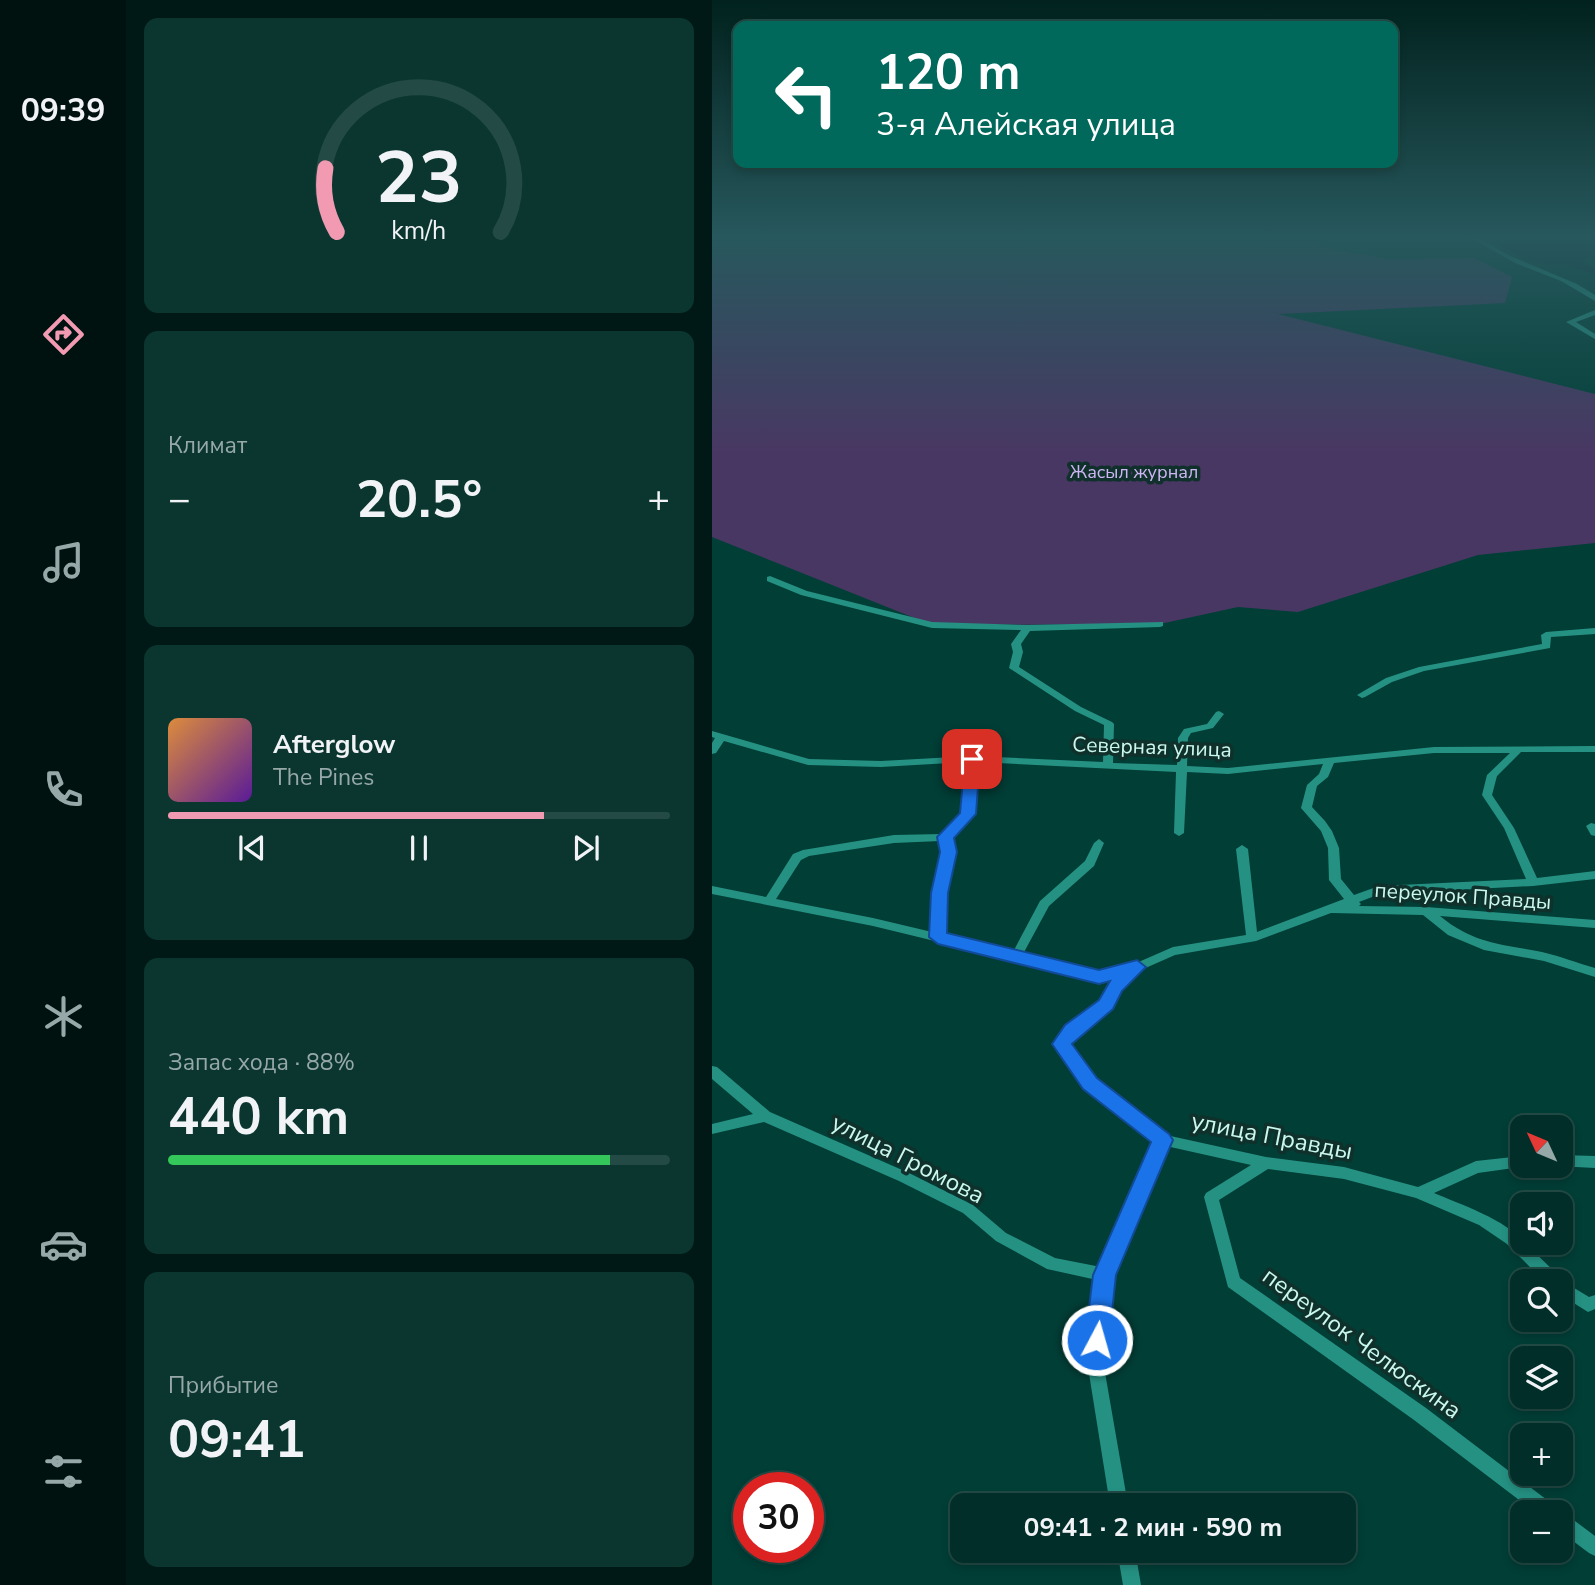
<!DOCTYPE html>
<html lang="ru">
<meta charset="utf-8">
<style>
body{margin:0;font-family:"Nunito Sans",sans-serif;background:#0b3630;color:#f1f3f6;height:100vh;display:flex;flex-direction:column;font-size:26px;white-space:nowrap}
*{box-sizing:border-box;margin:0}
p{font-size:23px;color:#96a8a8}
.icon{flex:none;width:38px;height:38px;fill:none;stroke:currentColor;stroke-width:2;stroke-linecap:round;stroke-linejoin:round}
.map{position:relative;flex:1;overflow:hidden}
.panel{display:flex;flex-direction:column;gap:18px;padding:18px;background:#011916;width:586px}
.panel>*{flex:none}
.banner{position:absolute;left:21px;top:21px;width:665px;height:147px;border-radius:14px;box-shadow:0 4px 10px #0003,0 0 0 2px #234a45;background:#00695c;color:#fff;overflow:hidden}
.needle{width:46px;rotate:314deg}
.fabs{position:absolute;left:798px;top:1115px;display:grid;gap:14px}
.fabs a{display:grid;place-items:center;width:63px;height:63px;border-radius:14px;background:#012e28;box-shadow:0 4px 10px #0003,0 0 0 2px #234a45;font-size:35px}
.speed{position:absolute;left:21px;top:1472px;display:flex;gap:14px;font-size:35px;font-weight:700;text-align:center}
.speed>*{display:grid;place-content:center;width:91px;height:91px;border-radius:50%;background:#012e28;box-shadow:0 4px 10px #0003,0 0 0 2px #234a45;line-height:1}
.speed .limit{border:10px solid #d22;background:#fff;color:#111}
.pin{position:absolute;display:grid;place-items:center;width:60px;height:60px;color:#fff;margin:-30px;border-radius:14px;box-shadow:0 4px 10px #0006}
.me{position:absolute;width:77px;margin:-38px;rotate:6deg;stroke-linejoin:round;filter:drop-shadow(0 0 5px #0008)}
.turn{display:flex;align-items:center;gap:24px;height:147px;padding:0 28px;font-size:32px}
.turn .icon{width:91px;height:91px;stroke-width:2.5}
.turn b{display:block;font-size:49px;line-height:60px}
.big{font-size:52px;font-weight:700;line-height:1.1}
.panel .card{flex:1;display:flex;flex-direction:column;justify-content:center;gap:10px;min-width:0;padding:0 24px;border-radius:14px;background:#0b3630}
.panel .dial{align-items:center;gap:0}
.dial svg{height:182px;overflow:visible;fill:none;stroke:#234a45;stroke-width:7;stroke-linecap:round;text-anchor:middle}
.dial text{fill:#f1f3f6;stroke:none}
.song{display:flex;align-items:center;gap:21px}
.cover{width:84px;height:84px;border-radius:10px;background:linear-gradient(135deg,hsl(30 70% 55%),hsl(270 70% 35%))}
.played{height:7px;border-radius:4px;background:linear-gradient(90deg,#f19ab2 75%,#234a45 75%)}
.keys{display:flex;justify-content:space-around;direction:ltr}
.heat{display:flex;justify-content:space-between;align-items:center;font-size:38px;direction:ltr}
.charge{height:10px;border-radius:5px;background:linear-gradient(90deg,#34c759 88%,#234a45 0)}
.trip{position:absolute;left:238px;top:1493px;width:406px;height:70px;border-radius:14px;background:#012e28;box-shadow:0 4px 10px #0003,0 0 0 2px #234a45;font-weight:700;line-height:70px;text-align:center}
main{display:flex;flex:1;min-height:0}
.tab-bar{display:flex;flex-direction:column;width:126px;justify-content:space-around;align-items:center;background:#001210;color:#96a8a8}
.tab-bar .icon{width:49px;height:49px}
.tab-bar .selected{color:#f19ab2}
.tab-bar b{font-size:32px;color:#f1f3f6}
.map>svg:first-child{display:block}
</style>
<main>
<nav class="tab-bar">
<b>09:39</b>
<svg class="icon selected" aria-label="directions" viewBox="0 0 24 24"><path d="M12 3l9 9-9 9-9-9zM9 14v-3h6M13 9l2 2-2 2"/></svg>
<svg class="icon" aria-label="music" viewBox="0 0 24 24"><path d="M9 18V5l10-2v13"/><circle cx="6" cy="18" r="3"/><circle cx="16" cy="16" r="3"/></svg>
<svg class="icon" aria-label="phone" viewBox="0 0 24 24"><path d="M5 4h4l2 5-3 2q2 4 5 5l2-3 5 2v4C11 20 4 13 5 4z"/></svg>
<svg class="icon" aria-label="climate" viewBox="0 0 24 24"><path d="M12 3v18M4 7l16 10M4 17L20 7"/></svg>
<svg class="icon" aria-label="car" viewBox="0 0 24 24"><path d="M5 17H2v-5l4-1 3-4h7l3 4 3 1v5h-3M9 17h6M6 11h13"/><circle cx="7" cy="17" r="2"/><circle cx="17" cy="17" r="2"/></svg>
<svg class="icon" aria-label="filters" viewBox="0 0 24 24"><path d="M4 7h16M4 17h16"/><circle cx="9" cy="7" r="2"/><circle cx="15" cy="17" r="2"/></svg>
</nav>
<section class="panel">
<div class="card dial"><svg viewBox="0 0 100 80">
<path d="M14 69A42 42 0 1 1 86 69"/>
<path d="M14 69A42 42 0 0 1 9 41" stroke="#f19ab2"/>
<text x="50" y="56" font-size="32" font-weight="700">23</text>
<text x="50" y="72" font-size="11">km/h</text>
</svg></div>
<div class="card"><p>Климат</p>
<div class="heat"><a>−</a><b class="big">20.5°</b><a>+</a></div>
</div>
<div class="card">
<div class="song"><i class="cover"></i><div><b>Afterglow</b><p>The Pines</p></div></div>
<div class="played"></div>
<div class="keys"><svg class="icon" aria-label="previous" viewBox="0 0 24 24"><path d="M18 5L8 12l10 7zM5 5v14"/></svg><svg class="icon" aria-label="pause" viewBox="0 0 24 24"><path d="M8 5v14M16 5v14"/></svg><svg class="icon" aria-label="next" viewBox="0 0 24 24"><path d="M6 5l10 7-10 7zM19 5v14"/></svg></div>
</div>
<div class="card"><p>Запас хода · 88%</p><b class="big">440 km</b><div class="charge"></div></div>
<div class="card"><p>Прибытие</p><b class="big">09:41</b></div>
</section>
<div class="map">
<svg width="883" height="1585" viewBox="0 0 883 1585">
<rect width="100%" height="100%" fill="#013e36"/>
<path fill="#493763" d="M0,235H530L536,240L589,235L621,249L676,259L763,258L800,277L793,303L566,314L883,394V543L766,555L586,612L526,607L448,624L220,625L0,537Z"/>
<path fill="#0d283a" d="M767,235H883V256L869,261L883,269V275L850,263L837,265L814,259Z"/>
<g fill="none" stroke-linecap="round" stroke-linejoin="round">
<path fill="#259183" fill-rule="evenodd" d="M58,576L95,591L220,622L315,625L451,622V626L448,627L318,631L309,644L311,652L307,667L369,707L400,722L402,724L401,763L465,765L466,738L472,729L495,724L504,712L507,711L512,714L501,728L479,733L476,738L475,766L516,768L722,747L883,746V752H809L785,776L780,795L802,828L825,878L883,871V879L821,886L668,894L647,902L649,904L647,906L714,907L883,920V928L728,916C762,944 789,944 830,952C848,956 865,963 883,968V977L832,961L772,950L736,935L711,915L619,913L544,941L463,955L429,970L408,990L399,1008L365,1033L357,1044L383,1080L454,1135L554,1157L632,1167L706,1187L764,1161L810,1156V1166H815L766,1173L722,1193C745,1203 798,1221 810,1242H812L847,1276L849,1280L877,1297L883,1295V1309L876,1312L849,1295V1281H832L795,1244L767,1225L704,1198L632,1179L556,1169L507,1200L528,1278L714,1408L843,1506L846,1512H823L702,1420L516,1287L492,1197L494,1193L539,1165L454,1146L401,1275L391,1361L416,1505H398L375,1361L385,1280L335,1269L284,1241L251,1213L187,1181L52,1122L0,1134V1124L41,1114L0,1079V1066L5,1067L58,1112L197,1173L261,1205L294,1233L343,1258L389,1267L442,1142L373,1088L344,1044L355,1027L390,1002L399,984L407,976L387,981L161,926L0,894V886L54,897L81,854L91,850L182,835L230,834L251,813L255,762L169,767L96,765L12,741L4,753L0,754V743L3,738L0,737V731L97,759L169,761L260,756L391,762L392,725L363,711L297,668L301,652L299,644L309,630L220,628L89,595L55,581V577ZM722,753H798L775,775L770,795L792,828L814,879L667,886L642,895L629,879L627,848L620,831L613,821L600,807L605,786L616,777L622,763ZM265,762L464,772L462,833L467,836L472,833L475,772L516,774L611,764L607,774L595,785L589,808L609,831L616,848L617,880L632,899L545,932L536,849L530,845L524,849L534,935L461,947L422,964L387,973L311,954L337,906L382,866L392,843L387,839L382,843L373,861L328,901L301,952L232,935L233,893L242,852L239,838L261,814ZM228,841L230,852L221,893L220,932L161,918L64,899L89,860L97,856L182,843Z
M883,628V634L839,637L838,648L712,671L680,682L653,697L650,698L645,695L674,678L707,667L830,644L829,635L834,632Z
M879,823L883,824V836L879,835L874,826Z
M849,1155L883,1156V1168L845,1166H849Z
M849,1512L855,1515L883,1536V1556L877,1553L849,1532Z
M405,1550H423L429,1585H411Z"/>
<path fill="#259183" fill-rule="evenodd" d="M748,235H757L765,237L796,255L865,284L883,295V301L849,281L803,263L766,242Z
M883,310V315L864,322L883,334V339L854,322Z"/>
</g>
<linearGradient id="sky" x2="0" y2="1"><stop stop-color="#01221e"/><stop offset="0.52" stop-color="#27585d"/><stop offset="1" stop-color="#27585d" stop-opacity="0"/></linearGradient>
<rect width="883" height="456" fill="url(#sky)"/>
<path fill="#1a73e8" stroke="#114b97" stroke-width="2" d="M260,754L268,759L264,814L242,838L245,852L236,893L235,933L387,970L425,960L434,967L410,991L401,1009L360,1044L385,1078L457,1134L461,1140L404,1275L397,1340L394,1348L385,1351L377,1348L373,1340L381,1275L439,1142L371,1089L340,1044L353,1025L387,1000L398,981L387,984L226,944L217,937L219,893L228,852L225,837L248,813L253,759Z"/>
<g text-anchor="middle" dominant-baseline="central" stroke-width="7" stroke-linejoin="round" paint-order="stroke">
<g font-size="18" fill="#ceb6f4" stroke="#10302b">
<text x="422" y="472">Жасыл журнал</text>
</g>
<g font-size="21" fill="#caf8ef" stroke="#10302b">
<text transform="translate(440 747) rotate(2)">Северная улица</text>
<text transform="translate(751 896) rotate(4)">переулок Правды</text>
</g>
<g font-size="24" fill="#caf8ef" stroke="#10302b">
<text transform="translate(560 1136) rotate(11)">улица Правды</text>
<text transform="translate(196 1159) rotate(27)">улица Громова</text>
<text transform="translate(650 1343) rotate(36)">переулок Челюскина</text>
</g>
</g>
</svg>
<div class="fabs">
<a><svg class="needle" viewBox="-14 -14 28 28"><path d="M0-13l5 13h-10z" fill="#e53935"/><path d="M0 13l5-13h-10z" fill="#96a8a8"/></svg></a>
<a><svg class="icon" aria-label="sound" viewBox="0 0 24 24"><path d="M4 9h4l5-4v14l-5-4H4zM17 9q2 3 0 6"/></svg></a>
<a><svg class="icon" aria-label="search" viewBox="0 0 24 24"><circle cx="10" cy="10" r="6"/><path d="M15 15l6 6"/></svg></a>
<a><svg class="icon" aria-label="layers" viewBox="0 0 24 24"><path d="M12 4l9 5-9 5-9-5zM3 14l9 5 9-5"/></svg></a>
<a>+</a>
<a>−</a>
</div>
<div class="speed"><div class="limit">30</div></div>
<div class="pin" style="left:260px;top:759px;background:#d93025"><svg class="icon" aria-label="arrive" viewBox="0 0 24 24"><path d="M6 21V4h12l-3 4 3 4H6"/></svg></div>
<svg class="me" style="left:385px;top:1340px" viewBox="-20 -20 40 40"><circle r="17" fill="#1a73e8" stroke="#fff" stroke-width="3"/><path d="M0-11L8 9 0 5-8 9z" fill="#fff"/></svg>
<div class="trip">09:41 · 2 мин · 590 m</div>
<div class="banner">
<div class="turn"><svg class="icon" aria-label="left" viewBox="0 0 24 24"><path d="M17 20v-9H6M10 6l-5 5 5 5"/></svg><div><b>120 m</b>3-я Алейская улица</div></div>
</div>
</div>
</main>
